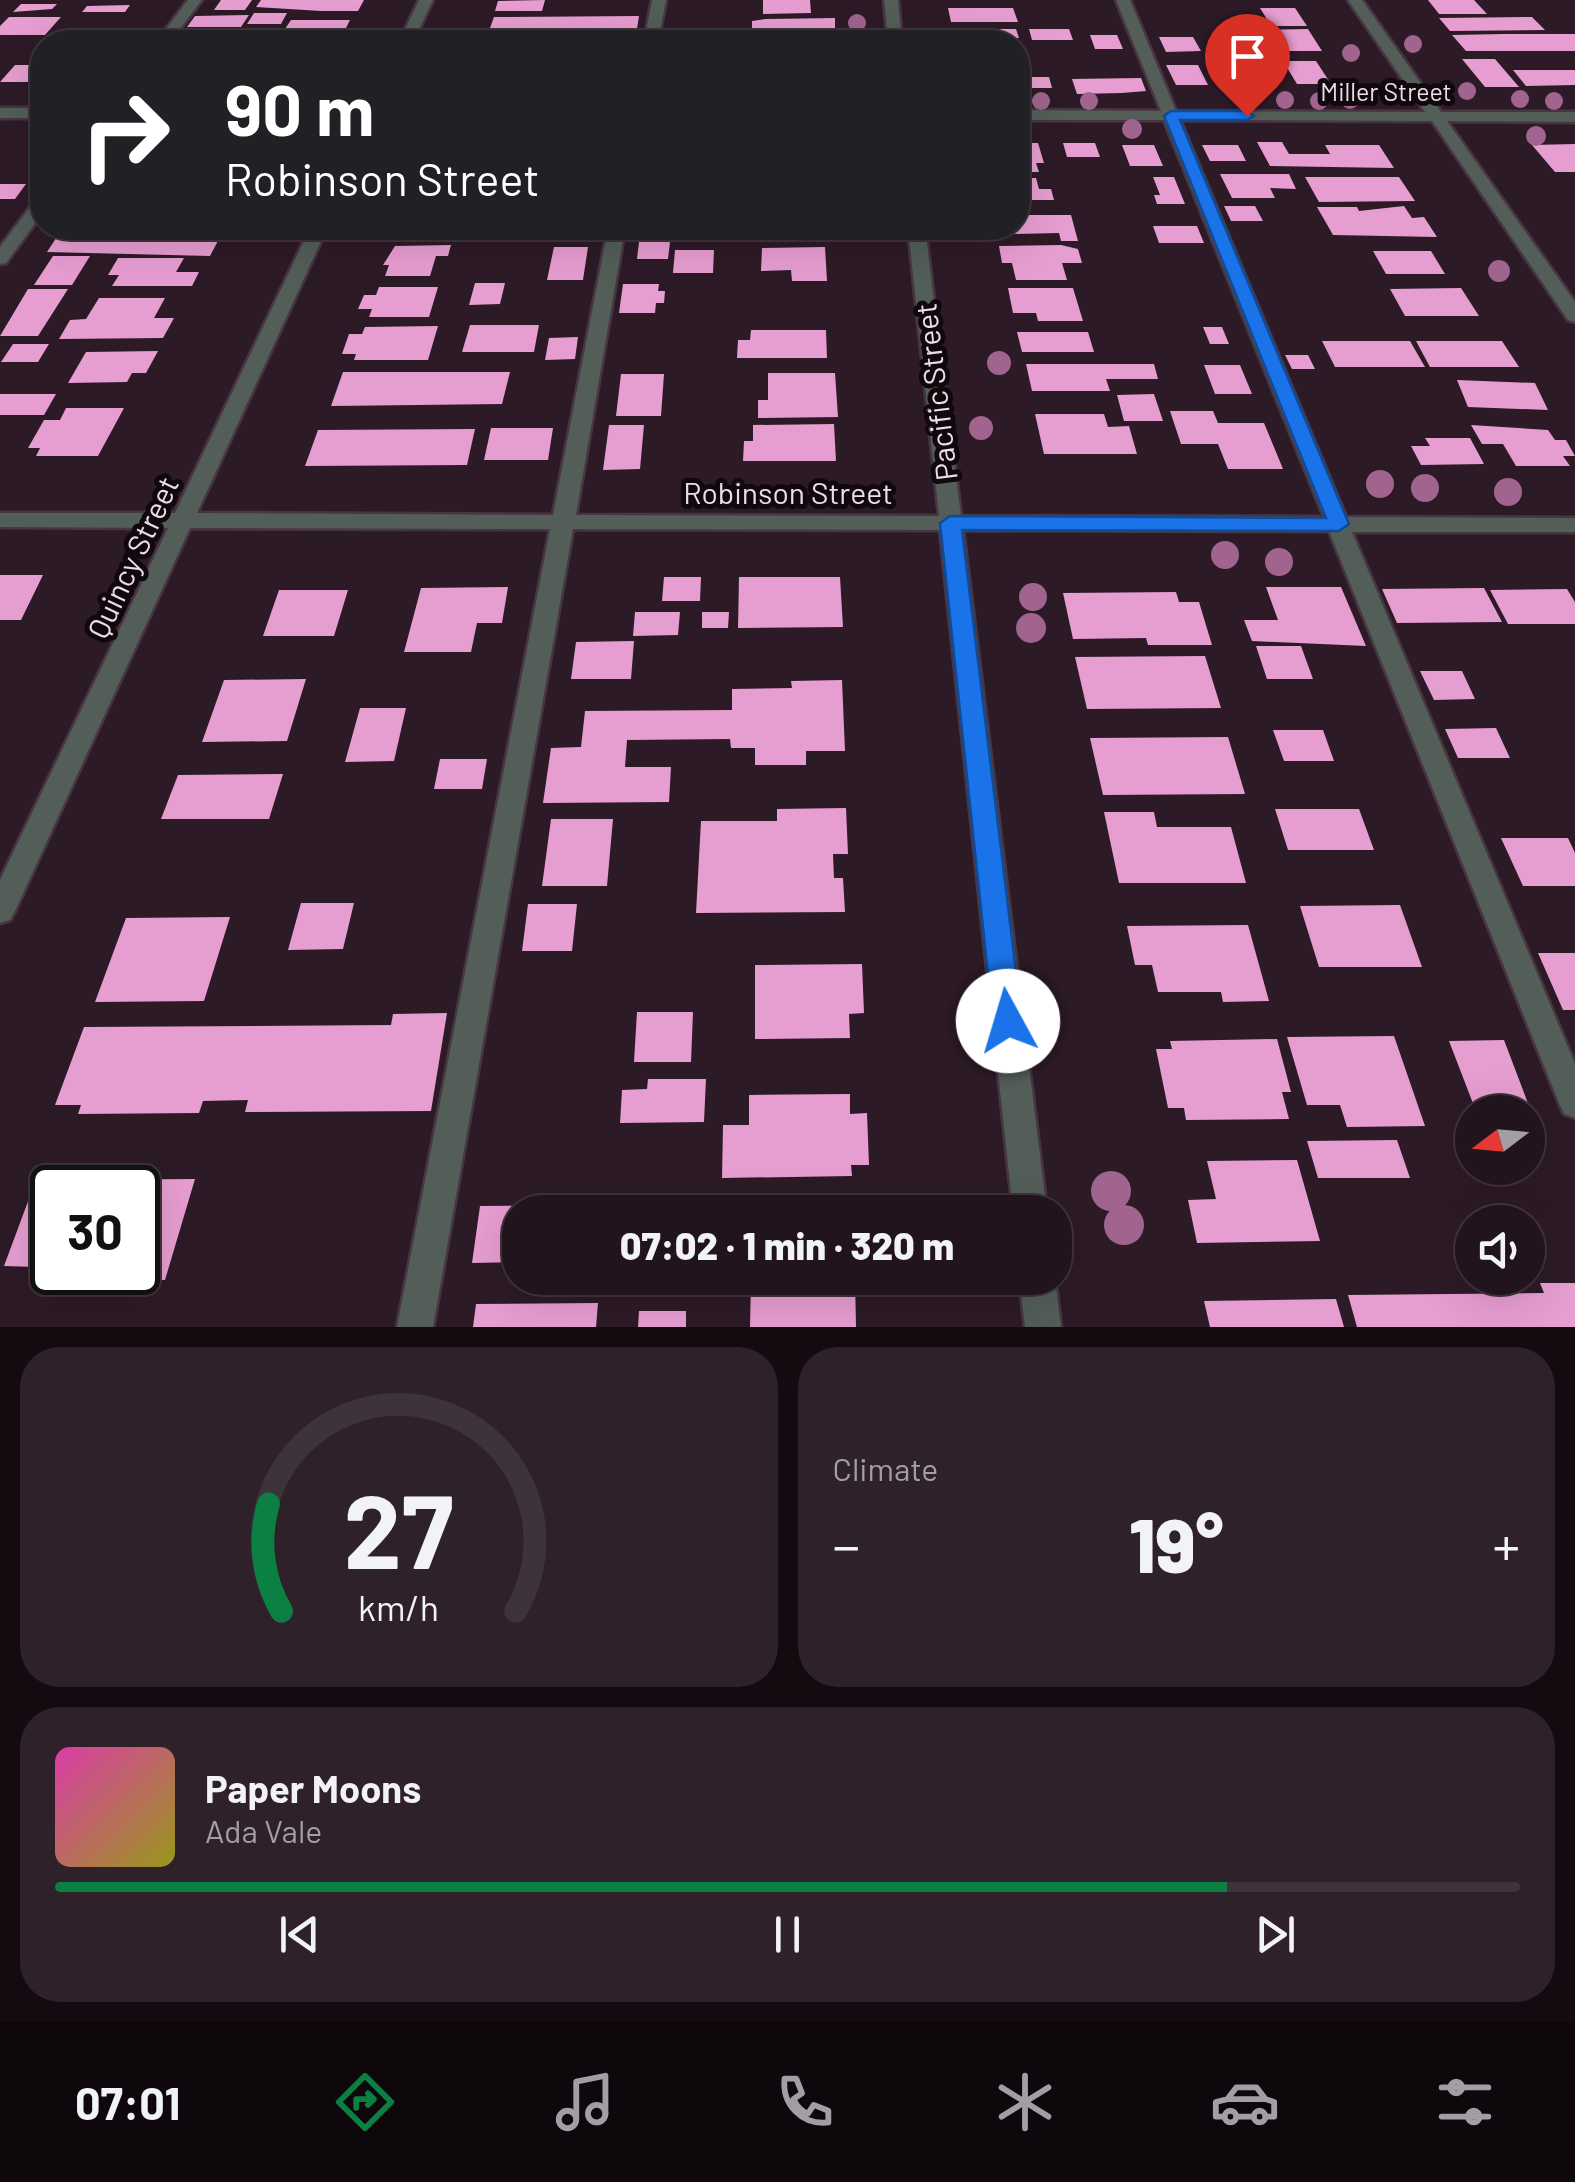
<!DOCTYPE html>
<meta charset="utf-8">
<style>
body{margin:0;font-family:Barlow,sans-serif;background:#2e212a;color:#f1f3f6;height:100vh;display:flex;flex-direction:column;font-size:38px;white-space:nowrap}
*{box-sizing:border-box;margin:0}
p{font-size:32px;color:#a29ea4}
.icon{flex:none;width:55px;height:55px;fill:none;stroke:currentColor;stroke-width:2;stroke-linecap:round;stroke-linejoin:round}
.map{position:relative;height:1327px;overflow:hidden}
.details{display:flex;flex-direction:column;gap:20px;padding:20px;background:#130b10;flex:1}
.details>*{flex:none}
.top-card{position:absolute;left:30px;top:30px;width:1000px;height:210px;border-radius:40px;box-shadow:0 10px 40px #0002,0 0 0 2px #3f333b;background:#202124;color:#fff;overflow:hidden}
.needle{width:65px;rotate:254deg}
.fabs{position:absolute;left:1455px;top:1095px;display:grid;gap:20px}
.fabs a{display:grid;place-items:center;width:90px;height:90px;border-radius:50%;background:#22141d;box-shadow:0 10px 40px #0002,0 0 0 2px #3f333b;font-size:50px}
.speed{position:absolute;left:30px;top:1165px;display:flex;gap:20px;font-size:50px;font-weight:700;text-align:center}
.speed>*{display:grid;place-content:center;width:130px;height:130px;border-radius:50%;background:#22141d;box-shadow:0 10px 40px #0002,0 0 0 2px #3f333b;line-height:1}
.speed .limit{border:5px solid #111;border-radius:15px;background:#fff;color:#111}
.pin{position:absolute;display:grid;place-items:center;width:85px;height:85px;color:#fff;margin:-102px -42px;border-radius:50% 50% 50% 0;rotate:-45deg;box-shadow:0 0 10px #0007}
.pin .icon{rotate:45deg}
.me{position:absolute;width:110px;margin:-55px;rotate:354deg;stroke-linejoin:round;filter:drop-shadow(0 0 8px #0008)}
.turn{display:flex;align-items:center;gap:35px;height:210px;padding:0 30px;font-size:45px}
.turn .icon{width:130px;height:130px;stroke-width:2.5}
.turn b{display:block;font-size:70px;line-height:85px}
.big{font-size:75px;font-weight:800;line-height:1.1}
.details .tile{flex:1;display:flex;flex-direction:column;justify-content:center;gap:15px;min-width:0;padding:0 35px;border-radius:40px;background:#2e212a}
.details .dial{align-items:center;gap:0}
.dial svg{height:260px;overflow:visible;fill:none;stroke:#3f333b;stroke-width:7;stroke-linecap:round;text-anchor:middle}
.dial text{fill:#f1f3f6;stroke:none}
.song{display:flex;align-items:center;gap:30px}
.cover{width:120px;height:120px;border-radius:15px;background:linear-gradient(135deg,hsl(320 70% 55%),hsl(60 70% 35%))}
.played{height:10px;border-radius:5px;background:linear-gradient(90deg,#0b8043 80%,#3f333b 80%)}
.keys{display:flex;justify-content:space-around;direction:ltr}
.heat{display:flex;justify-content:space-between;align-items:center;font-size:55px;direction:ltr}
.details .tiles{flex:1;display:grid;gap:20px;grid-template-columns:1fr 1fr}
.tile:last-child{grid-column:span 2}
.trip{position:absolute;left:502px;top:1195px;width:570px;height:100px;border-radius:40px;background:#22141d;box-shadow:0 10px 40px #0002,0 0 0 2px #3f333b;font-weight:800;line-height:100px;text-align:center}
.tab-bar{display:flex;height:160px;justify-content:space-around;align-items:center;background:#0e080c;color:#a29ea4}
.tab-bar .icon{width:70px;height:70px}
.tab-bar .on{color:#0b8043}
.tab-bar b{font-size:45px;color:#f1f3f6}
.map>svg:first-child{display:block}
</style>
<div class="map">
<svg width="1575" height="1327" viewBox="0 0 1575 1327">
<rect width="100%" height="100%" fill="#2d1a27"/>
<path fill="#e69dd0" d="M221,0H252L245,10H214Z
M261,0H364L358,11H321L256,7Z
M545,0L542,11H495L498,1Z
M763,0H810L811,13L763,14Z
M1428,0H1474L1487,14H1439Z
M21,4H57L52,9L13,12Z
M130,5L125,12H82L87,6Z
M948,8H1013L1018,22H951Z
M1260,8H1295L1307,26H1271Z
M254,13H287L281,24H247Z
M249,15L241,27H187L195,16Z
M639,16L636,35L487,36L494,17Z
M9,17H61L45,35H0V26Z
M1532,17L1545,30L1450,31L1439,18Z
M835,18V33H826L827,38L752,33V21L766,19Z
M291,20H350L341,38H331L329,42H281L285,34L300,29H285Z
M969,29H1016L1019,38L971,39Z
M1029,29H1069L1073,40H1032Z
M1308,29L1322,51H1265L1252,30Z
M1503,34H1575V51H1466L1452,35Z
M1090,35H1117L1123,49H1095Z
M1159,37H1193L1201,51L1166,52Z
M1205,53H1255L1267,72H1215Z
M1462,59H1495L1519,87H1485Z
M1283,61H1316L1331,84H1297Z
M15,65H42V82H0Z
M1166,65H1198L1208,85H1176Z
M1018,66H1022L1025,77H1049L1052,88H1018Z
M1513,70H1575V85L1526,86Z
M1141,78L1146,91L1122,93L1077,94L1072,79Z
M1257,142H1282L1289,154H1330L1325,145H1379L1394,168L1270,166Z
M1018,143H1038L1044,163H1036L1039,172H1018Z
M1063,143H1095L1100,157H1067Z
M1575,144V172H1555L1532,145Z
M1122,145H1154L1163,166H1130Z
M1202,145H1238L1246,161H1210Z
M1220,174H1289L1296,189L1270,188L1275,198H1232Z
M1153,177H1174L1185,204H1157L1154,195H1160Z
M1305,177H1399L1415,201L1319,202Z
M1018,178H1036L1039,189H1051L1054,200H1018Z
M0,184H26L15,199H0Z
M1224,206H1255L1263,221H1231Z
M1404,206L1412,218L1424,217L1437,237L1333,235L1317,207H1357L1359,211Z
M1018,215H1071L1078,241H1061L1059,233L1011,234L1010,228H1018Z
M1153,226H1197L1204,243H1159Z
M405,228H463L460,236H402Z
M646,228H672L671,240H644Z
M741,228H816V233L741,234Z
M175,231L174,235H221L210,256L47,252L60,232Z
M639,242H670L668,259H637Z
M451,245L448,256H436L430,276H385L389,265H383L395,246Z
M1061,245L1078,249L1082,263H1062L1067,280H1016L1012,263H1002L999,246Z
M554,247H588L583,280H547Z
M825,247L827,281H792L791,270L761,271L762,248Z
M675,250H714L713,273H673Z
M1373,251H1431L1445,274H1386Z
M53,256H90L72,285H34Z
M118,258H184L176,272H199L192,286H112L119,275H108Z
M475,283H505L500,304L469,305Z
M623,284H659L658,291H665L664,303H656L655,313H619Z
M379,287H438L429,317H369L372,309H358L364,295H376Z
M1008,288H1073L1083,321H1038L1036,313H1013Z
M1461,288L1479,316H1405L1390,289Z
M28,289H68L38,336H0Z
M99,298H165L154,318H174L163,338L59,339L70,320L86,319Z
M470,325H539L534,352H462Z
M438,326L428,360H354L356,354H342L349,334H362L365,327Z
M1203,327H1222L1229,344H1210Z
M751,330H826L827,358H737L738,340H750Z
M1017,332H1088L1094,352H1022Z
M578,337L575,359L545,360L549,338Z
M1322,341H1410L1425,367H1335Z
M1416,341H1502L1519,367H1430Z
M13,344H49L38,362H1Z
M158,351L146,373H132L127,382L68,383L86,352Z
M1285,355H1308L1315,369H1292Z
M1026,364H1154L1158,379H1106L1110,391H1032Z
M1204,365H1240L1252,394H1215Z
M343,372H510L502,404L331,406Z
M768,373H835L838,417L758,418V400H768Z
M621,374H664L661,416H616Z
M1457,380L1535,383L1548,410L1468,407Z
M0,394H56L44,415H0Z
M1154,394L1163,421H1124L1117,395Z
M66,408H124L98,456H36L40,448H28L44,420H60Z
M1170,411H1213L1218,423H1264L1283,469H1228L1218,444H1181Z
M1035,414H1104L1108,427L1129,426L1137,454H1044Z
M834,424L836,461H743L744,441H753V425Z
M609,425H644L640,469L603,470Z
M1471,425L1548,430L1555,440H1566L1575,456H1563L1570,466H1516L1503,444H1482Z
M491,428H553L548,460H484Z
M475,429L467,465L305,466L318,430Z
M1425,438H1470L1484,464L1421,465L1411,446H1430Z
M0,575H43L21,620H0Z
M664,577H701L700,601H662Z
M739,577H840L843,627L738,628Z
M508,587L502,623H477L471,652H404L421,588Z
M1266,587H1341L1366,646L1252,641L1244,620H1278Z
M1484,588L1502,622L1397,623L1382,589Z
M1567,589L1575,602V624H1508L1490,590Z
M279,590H348L334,636H263Z
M1176,592L1179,602H1199L1212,645H1148L1146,638L1073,639L1063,593Z
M635,612H680L678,635L633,636Z
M702,612H729L728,628H702Z
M634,641L631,679H571L576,642Z
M1256,646H1301L1313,679H1267Z
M1205,656L1221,708L1087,709L1075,657Z
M1420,671H1462L1475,699L1434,700Z
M306,679L287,741L202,742L224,680Z
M842,680L845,751H806V765H755V748H731L730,739L627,740L625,767H671L669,802L543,803L551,748L581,747L585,711L732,710V689L792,688L791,681Z
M360,708H406L394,761L345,762Z
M1496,728L1510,758H1458L1445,729Z
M1273,730H1323L1334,761H1284Z
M1228,737L1245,794L1103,795L1090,738Z
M440,759H487L482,789H434Z
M283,774L269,819H161L178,775Z
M846,808L848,854H833L834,878H843L845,912L696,913L701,821H777V809Z
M1275,809H1359L1374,850H1288Z
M1104,812H1154L1157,827H1231L1246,883H1119Z
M551,819H613L607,886H542Z
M1501,838H1568L1575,853V886H1523Z
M301,903H354L343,949L288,950Z
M528,904H577L572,951H522Z
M1400,905L1422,967H1319L1300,906Z
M230,917L204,1001L95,1002L126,918Z
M1248,925L1269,1001L1223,1002L1221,992H1158L1152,965H1135L1127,926Z
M1538,953H1575V1010H1563Z
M862,964L864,1013L849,1014L850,1038L755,1039V965Z
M637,1012H693L691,1062H634Z
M447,1013L431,1111L245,1112L248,1100L203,1101L199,1113L78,1114L81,1105H55L84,1027L391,1025L393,1014Z
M1394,1036L1425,1126L1347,1127L1340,1105H1307L1287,1037Z
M1277,1039L1291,1092H1282L1289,1119L1186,1120L1184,1108H1168L1156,1049H1172L1170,1041Z
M1504,1040L1529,1106H1474L1449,1041Z
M648,1079H706L704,1122L620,1123L622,1090L647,1089Z
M850,1094V1114L867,1113L869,1165H851L852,1176L722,1178L723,1125H749V1095Z
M1397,1140L1410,1178H1318L1307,1141Z
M1297,1160L1320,1241L1197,1243L1188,1200L1216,1199L1207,1161Z
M195,1179L165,1280L30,1282L36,1267L4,1266L30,1196L52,1195V1272H138V1188H64L66,1180Z
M691,1198L690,1212H633L634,1199Z
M627,1205V1212H520V1262L472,1263L480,1206Z
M751,1278H855L856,1327H750Z
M1540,1283H1575V1327H1357L1348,1295L1544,1293Z
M1336,1299L1344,1327H1210L1204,1301Z
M598,1303L596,1327H473L476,1304Z
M639,1311H686V1327H638Z"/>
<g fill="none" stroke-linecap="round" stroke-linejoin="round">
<g stroke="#483542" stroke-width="5">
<path id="minor" d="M188,0H202L170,42H156Z
M419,0H433L413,42H399Z
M652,0H666L658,42H644Z
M884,0H898L902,42H888Z
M1116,0H1130L1176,111L1425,112L1348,0H1362L1441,112H1575V122L1447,121L1575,302V322L1568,320L1432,121L1180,120L1346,517L1575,518V532H1352L1575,1064V1118L1564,1114L1559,1103L1329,531L963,530L1047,1212H1013L940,530L573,529L433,1327H397L550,529L190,528L15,911L10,920L0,923V880L168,528L0,527V513H175L310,228H327L197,513L553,515L608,228H625L576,515L939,516L908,228H925L961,516L1324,517L1164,120H1018V110L1161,111Z
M0,108H42V118H0Z
M42,198V214L6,263L0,264V247L36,199Z
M1019,1278H1055L1061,1327H1025Z"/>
</g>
<use href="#minor" fill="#535e59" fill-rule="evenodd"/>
</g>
<g fill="#a0648f">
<circle cx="857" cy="23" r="9"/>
<circle cx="1413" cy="44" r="9"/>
<circle cx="1351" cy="53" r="9"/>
<circle cx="1467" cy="91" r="9"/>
<circle cx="1520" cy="99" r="9"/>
<circle cx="1285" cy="100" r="9"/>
<circle cx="1350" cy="100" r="9"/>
<circle cx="1041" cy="101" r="9"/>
<circle cx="1089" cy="101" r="9"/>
<circle cx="1319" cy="101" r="9"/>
<circle cx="1554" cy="101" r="9"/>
<circle cx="1132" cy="129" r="10"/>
<circle cx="1536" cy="136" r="10"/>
<circle cx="1499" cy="271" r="11"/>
<circle cx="999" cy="363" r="12"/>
<circle cx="981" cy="428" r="12"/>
<circle cx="1380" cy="484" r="14"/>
<circle cx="1425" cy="488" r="14"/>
<circle cx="1508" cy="492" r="14"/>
<circle cx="1225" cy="555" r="14"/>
<circle cx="1279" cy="562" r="14"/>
<circle cx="1033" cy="597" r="14"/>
<circle cx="1031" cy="628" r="15"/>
<circle cx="1111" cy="1191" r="20"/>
<circle cx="1124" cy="1225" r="20"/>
</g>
<path fill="#1a73e8" stroke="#114b97" stroke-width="2.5" d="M1171,111H1247L1254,116L1247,120H1180L1349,524L1339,531L962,530L1022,1021L1018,1030L1008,1033L997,1030L993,1021L940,523L950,516L1326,518L1164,116Z"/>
<g text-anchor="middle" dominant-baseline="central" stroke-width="10" stroke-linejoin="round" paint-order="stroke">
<g font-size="25" fill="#ebdee7" stroke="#10080d">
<text x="1386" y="91">Miller Street</text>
</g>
<g font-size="30" fill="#ebdee7" stroke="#10080d">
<text transform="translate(935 392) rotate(-97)">Pacific Street</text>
<text x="788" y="492">Robinson Street</text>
<text transform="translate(132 557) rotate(-65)">Quincy Street</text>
</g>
</g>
</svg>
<div class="fabs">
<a><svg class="needle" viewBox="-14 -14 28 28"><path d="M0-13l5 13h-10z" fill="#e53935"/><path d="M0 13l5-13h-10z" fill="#a29ea4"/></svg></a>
<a><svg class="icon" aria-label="sound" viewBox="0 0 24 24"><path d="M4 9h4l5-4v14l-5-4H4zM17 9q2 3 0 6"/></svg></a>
</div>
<div class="speed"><div class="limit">30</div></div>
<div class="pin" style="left:1247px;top:116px;background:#d93025"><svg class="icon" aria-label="arrive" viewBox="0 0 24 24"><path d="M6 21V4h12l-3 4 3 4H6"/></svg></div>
<svg class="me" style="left:1008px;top:1021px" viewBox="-20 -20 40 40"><circle r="19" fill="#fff"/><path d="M0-13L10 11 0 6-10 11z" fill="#1a73e8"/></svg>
<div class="trip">07:02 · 1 min · 320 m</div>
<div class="top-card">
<div class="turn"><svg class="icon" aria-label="right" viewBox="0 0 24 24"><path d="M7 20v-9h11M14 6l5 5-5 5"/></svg><div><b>90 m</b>Robinson Street</div></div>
</div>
</div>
<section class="details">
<div class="tiles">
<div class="tile dial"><svg viewBox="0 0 100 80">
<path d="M14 69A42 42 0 1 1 86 69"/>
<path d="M14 69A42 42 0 0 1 10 36" stroke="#0b8043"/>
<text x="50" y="56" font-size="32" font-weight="700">27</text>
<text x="50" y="72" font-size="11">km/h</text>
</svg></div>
<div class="tile"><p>Climate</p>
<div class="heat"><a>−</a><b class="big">19°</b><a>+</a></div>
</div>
<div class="tile">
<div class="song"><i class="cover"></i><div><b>Paper Moons</b><p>Ada Vale</p></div></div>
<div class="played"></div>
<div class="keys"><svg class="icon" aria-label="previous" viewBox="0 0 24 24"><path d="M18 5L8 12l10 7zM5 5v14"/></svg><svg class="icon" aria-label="pause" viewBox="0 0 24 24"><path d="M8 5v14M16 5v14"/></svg><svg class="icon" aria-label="next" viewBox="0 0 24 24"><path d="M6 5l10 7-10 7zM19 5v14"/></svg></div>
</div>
</div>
</section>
<nav class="tab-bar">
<b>07:01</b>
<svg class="icon on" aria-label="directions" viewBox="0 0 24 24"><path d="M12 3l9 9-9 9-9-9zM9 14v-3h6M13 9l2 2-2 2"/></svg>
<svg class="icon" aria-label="music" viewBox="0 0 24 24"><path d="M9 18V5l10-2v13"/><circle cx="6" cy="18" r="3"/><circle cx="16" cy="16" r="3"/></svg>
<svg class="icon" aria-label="phone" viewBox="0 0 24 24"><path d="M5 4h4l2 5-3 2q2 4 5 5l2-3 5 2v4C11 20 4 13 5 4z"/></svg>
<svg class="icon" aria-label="climate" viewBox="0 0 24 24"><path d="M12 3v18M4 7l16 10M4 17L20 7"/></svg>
<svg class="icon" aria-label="car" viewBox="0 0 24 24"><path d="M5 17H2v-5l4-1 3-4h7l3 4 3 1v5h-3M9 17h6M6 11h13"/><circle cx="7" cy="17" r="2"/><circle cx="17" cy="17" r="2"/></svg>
<svg class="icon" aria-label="filters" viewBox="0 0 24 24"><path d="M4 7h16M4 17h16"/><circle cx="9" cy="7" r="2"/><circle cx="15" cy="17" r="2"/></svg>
</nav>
